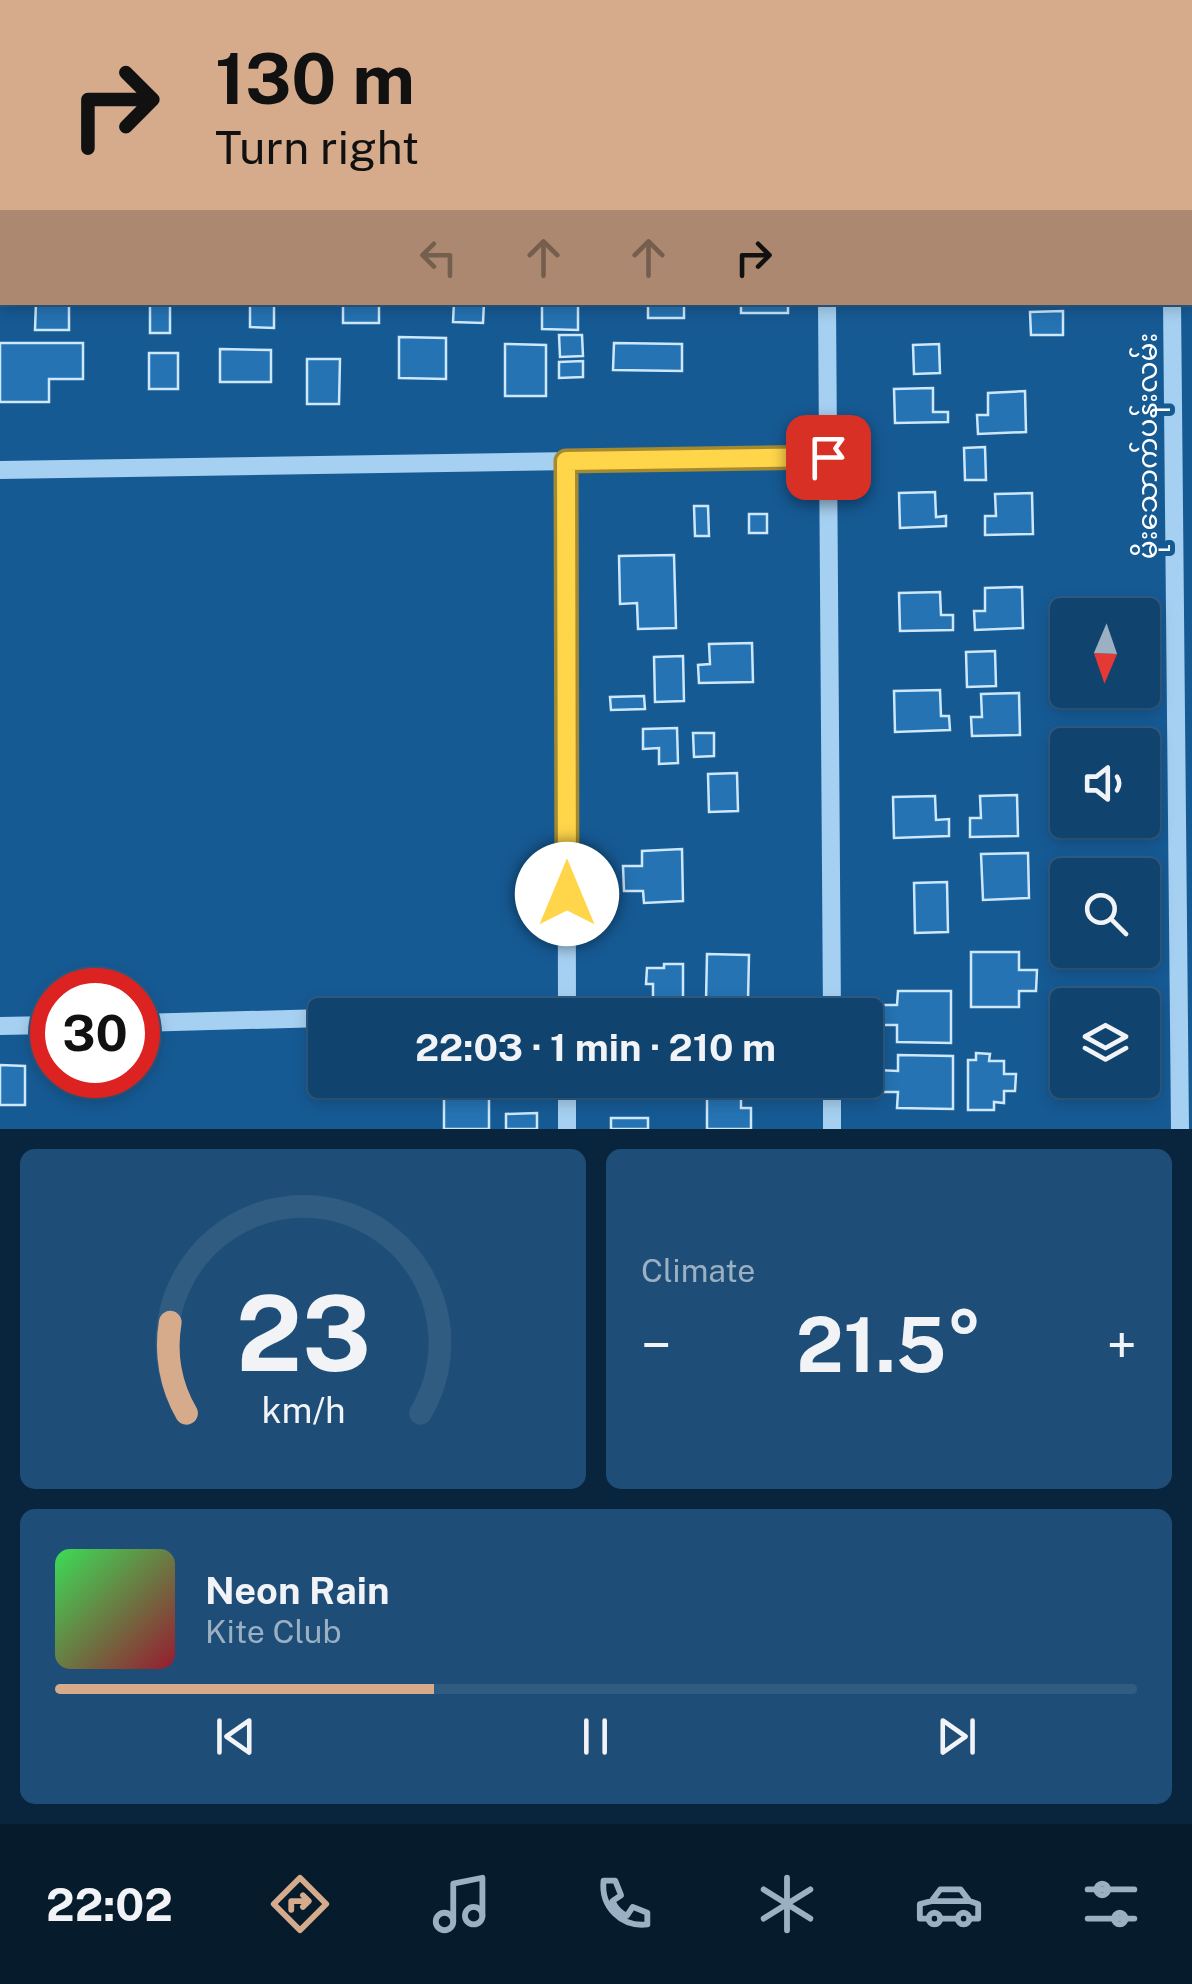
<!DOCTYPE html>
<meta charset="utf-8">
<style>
body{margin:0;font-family:"Public Sans","Noto Sans Myanmar",sans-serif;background:#1e4e77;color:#f1f3f6;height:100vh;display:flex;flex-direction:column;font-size:38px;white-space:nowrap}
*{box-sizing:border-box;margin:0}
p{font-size:32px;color:#9cb0c3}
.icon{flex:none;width:55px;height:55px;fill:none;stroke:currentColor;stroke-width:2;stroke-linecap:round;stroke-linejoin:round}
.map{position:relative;height:1129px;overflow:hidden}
.side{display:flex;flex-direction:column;gap:20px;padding:20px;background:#09253d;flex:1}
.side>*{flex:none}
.banner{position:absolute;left:0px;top:0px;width:1192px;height:305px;box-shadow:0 5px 15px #0003,0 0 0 2px #305c82;background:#d6ab8b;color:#111;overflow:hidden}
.needle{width:65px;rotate:182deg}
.tools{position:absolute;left:1050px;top:598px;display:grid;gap:20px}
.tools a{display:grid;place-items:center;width:110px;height:110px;border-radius:10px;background:#10446f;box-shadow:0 5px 15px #0003,0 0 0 2px #305c82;font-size:50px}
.speed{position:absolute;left:30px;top:968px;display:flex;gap:20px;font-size:50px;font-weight:700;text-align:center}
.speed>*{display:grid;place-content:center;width:130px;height:130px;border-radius:50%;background:#10446f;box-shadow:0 5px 15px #0003,0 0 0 2px #305c82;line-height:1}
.speed .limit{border:15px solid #d22;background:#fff;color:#111}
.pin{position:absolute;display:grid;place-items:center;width:85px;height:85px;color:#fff;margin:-42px;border-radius:20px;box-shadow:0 5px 15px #0006}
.me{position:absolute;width:110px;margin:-55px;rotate:0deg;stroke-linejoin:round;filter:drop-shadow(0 0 8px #0008)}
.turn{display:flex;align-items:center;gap:35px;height:210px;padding:0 50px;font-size:45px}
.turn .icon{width:130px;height:130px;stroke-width:2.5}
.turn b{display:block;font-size:70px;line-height:85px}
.lanes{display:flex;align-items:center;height:95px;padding:0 50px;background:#0003;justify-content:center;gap:50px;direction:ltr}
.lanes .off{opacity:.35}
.big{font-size:75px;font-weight:700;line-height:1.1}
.side .card{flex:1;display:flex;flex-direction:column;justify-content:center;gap:15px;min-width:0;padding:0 35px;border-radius:15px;background:#1e4e77}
.side .dial{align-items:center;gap:0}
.dial svg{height:260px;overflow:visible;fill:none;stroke:#305c82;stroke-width:7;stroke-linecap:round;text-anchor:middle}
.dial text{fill:#f1f3f6;stroke:none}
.song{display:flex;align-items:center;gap:30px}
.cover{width:120px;height:120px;border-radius:15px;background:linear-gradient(135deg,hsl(130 70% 55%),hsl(350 70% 35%))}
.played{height:10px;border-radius:5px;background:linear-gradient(90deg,#d6ab8b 35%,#305c82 35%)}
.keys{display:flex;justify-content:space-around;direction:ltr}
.heat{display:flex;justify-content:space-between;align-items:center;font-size:55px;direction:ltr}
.side .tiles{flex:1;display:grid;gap:20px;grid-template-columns:1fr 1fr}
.card:last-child{grid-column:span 2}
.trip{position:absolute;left:308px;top:998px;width:575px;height:100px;border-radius:10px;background:#10446f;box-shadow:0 5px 15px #0003,0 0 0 2px #305c82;font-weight:700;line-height:100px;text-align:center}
.dock{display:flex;height:160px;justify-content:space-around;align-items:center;background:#061b2c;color:#9cb0c3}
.dock .icon{width:70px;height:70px}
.dock .active{color:#d6ab8b}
.dock b{font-size:45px;color:#f1f3f6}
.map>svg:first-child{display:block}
</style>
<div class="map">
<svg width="1192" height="1129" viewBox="0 0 1192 1129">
<rect width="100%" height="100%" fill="#165a94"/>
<path fill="#2573b3" stroke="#cde7fc" stroke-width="2.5" d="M36,302H69V330H35Z
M150,302H170V333H150Z
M250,302H274V328L250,327Z
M343,302H379V323H343Z
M454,302H484L483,323L453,322Z
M542,302H578V330L542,329Z
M648,302H684V318H648Z
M741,302H788V313H741Z
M1063,311V335H1031L1030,312Z
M559,335H582L583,356L560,357Z
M399,337L446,338V379L399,378Z
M0,343H83V379H49V402H0Z
M614,343L682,344V371L613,370Z
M505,344L546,345V396H505Z
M939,344L940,373L914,374L913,345Z
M220,349L271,350V382H220Z
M149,353H178V389H149Z
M307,359H340L339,404H307Z
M583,361V377L559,378V362Z
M933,388V412H948V422L895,423L894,389Z
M1025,391L1026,432L978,434L977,415H988V393Z
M985,447L986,480H965L964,448Z
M935,492L936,517L946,516V526L900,528L899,493Z
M1032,493L1033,534L985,535V516H996L995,494Z
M694,506H708L709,536H695Z
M749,514H767V533H749Z
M674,555L676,628L638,629L637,603L620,604L619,556Z
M1022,587L1023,628L975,630L974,611H985V588Z
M940,592L941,615H953V630L900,631L899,593Z
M752,643L753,682L699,683L698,665L710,664L709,644Z
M995,651L996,686L967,687L966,652Z
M683,656L684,701L655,702L654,657Z
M940,690L941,716H949L950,730L895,732L894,691Z
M1019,693L1020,735L972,736L971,717H982L981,694Z
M644,696L645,709L611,710L610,697Z
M677,728L678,763L659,764V748L643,749V729Z
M693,733H714V756L694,757Z
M737,773L738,811L709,812L708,774Z
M1017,795L1018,836L970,837V818H981L980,796Z
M935,796L936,820L949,819V836L894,838L893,797Z
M682,849L683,901L644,903L643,891H624L623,866H642V851Z
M1028,853L1029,898L983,900L981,854Z
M947,882L948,932L915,933L914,883Z
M971,952H1019V970H1037L1036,991H1019V1007H971Z
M707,954L749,955L748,1001H706Z
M664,964H683V1015H646V1006L653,1007V984H646L647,968H664Z
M898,991H951V1043L897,1042V1025H882V1005H897Z
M976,1053L990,1054L989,1061H1004V1074H1016L1015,1091H1004V1103L994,1102V1110H968V1060H976Z
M898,1055L953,1056V1109L897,1108L898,1092H877V1070L898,1071Z
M0,1065L25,1066V1105H0Z
M444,1080H489V1129H444Z
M644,1080H687V1095L644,1094Z
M707,1080H732V1092H741V1108H751V1129H707Z
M537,1113V1129H506V1114Z
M611,1118H648V1129H611Z"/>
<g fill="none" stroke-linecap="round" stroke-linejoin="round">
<path stroke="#a6d0f1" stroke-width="18" d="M1169,0V2
M827,2V0
M1190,184H1192
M0,195H2
M827,302L832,1015
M1172,302L1180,1129
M566,461L567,1015
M0,470L828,457
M430,1015L567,1011
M138,1023L325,1018
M0,1026L52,1025
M567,1080V1129
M832,1080V1129"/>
</g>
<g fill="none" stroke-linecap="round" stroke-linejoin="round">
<g stroke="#a68a30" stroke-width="25">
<path id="route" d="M567,894L566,461L828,457"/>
</g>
<use href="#route" stroke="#ffd54a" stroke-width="18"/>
</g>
<g text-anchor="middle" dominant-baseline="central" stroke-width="10" stroke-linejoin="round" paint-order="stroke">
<g font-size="28" fill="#fff" stroke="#165a94">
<text transform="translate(1146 446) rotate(-90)">မိုးသောက်ပန်းလမ်း</text>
</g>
</g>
</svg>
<div class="tools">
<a><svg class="needle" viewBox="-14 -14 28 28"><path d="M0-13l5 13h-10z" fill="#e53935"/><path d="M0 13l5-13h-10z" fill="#9cb0c3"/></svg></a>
<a><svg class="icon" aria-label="sound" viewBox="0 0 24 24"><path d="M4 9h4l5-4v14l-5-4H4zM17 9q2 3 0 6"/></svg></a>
<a><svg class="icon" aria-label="search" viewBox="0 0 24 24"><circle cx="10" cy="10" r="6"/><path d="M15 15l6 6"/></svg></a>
<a><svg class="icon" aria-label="layers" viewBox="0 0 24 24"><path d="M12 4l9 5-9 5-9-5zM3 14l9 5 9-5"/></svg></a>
</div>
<div class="speed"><div class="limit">30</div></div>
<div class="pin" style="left:828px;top:457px;background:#d93025"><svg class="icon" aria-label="arrive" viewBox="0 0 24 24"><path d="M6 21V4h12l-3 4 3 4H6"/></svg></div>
<svg class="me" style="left:567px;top:894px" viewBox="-20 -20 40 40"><circle r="19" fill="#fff"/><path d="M0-13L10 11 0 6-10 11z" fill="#ffd54a"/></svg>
<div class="trip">22:03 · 1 min · 210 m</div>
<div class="banner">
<div class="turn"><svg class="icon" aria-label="right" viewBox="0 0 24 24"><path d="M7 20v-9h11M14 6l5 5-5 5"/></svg><div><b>130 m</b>Turn right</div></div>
<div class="lanes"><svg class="icon off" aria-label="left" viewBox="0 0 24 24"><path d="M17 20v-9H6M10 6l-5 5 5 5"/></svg><svg class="icon off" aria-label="ahead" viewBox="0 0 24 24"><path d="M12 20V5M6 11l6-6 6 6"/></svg><svg class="icon off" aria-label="ahead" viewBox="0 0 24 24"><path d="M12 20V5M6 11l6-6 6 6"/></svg><svg class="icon" aria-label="right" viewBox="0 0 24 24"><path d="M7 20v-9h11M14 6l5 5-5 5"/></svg></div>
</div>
</div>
<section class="side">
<div class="tiles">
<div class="card dial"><svg viewBox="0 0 100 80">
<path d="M14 69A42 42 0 1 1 86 69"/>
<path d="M14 69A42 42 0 0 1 9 41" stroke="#d6ab8b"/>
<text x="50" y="56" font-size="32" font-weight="700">23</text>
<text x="50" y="72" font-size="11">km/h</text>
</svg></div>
<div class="card"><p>Climate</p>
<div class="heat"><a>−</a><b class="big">21.5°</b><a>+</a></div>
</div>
<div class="card">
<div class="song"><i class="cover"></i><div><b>Neon Rain</b><p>Kite Club</p></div></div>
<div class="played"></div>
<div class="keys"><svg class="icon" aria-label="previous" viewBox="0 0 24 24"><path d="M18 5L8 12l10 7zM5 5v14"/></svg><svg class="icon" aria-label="pause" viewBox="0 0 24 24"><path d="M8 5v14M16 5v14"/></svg><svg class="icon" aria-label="next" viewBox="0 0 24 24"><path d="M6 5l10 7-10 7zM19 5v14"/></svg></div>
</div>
</div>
</section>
<nav class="dock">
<b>22:02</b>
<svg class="icon active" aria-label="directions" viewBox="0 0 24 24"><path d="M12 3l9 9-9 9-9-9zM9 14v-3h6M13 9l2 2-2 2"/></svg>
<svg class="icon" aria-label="music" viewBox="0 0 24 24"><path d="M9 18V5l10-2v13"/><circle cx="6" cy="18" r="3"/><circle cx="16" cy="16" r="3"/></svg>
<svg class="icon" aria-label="phone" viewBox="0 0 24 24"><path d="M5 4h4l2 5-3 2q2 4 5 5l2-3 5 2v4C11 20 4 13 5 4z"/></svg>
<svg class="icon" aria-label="climate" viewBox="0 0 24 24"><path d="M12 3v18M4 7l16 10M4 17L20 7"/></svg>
<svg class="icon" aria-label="car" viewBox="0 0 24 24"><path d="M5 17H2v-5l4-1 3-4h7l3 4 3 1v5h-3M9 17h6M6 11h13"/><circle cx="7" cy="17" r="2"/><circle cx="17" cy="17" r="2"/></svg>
<svg class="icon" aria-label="filters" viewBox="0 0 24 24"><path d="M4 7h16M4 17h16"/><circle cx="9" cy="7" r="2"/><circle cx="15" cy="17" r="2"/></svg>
</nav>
